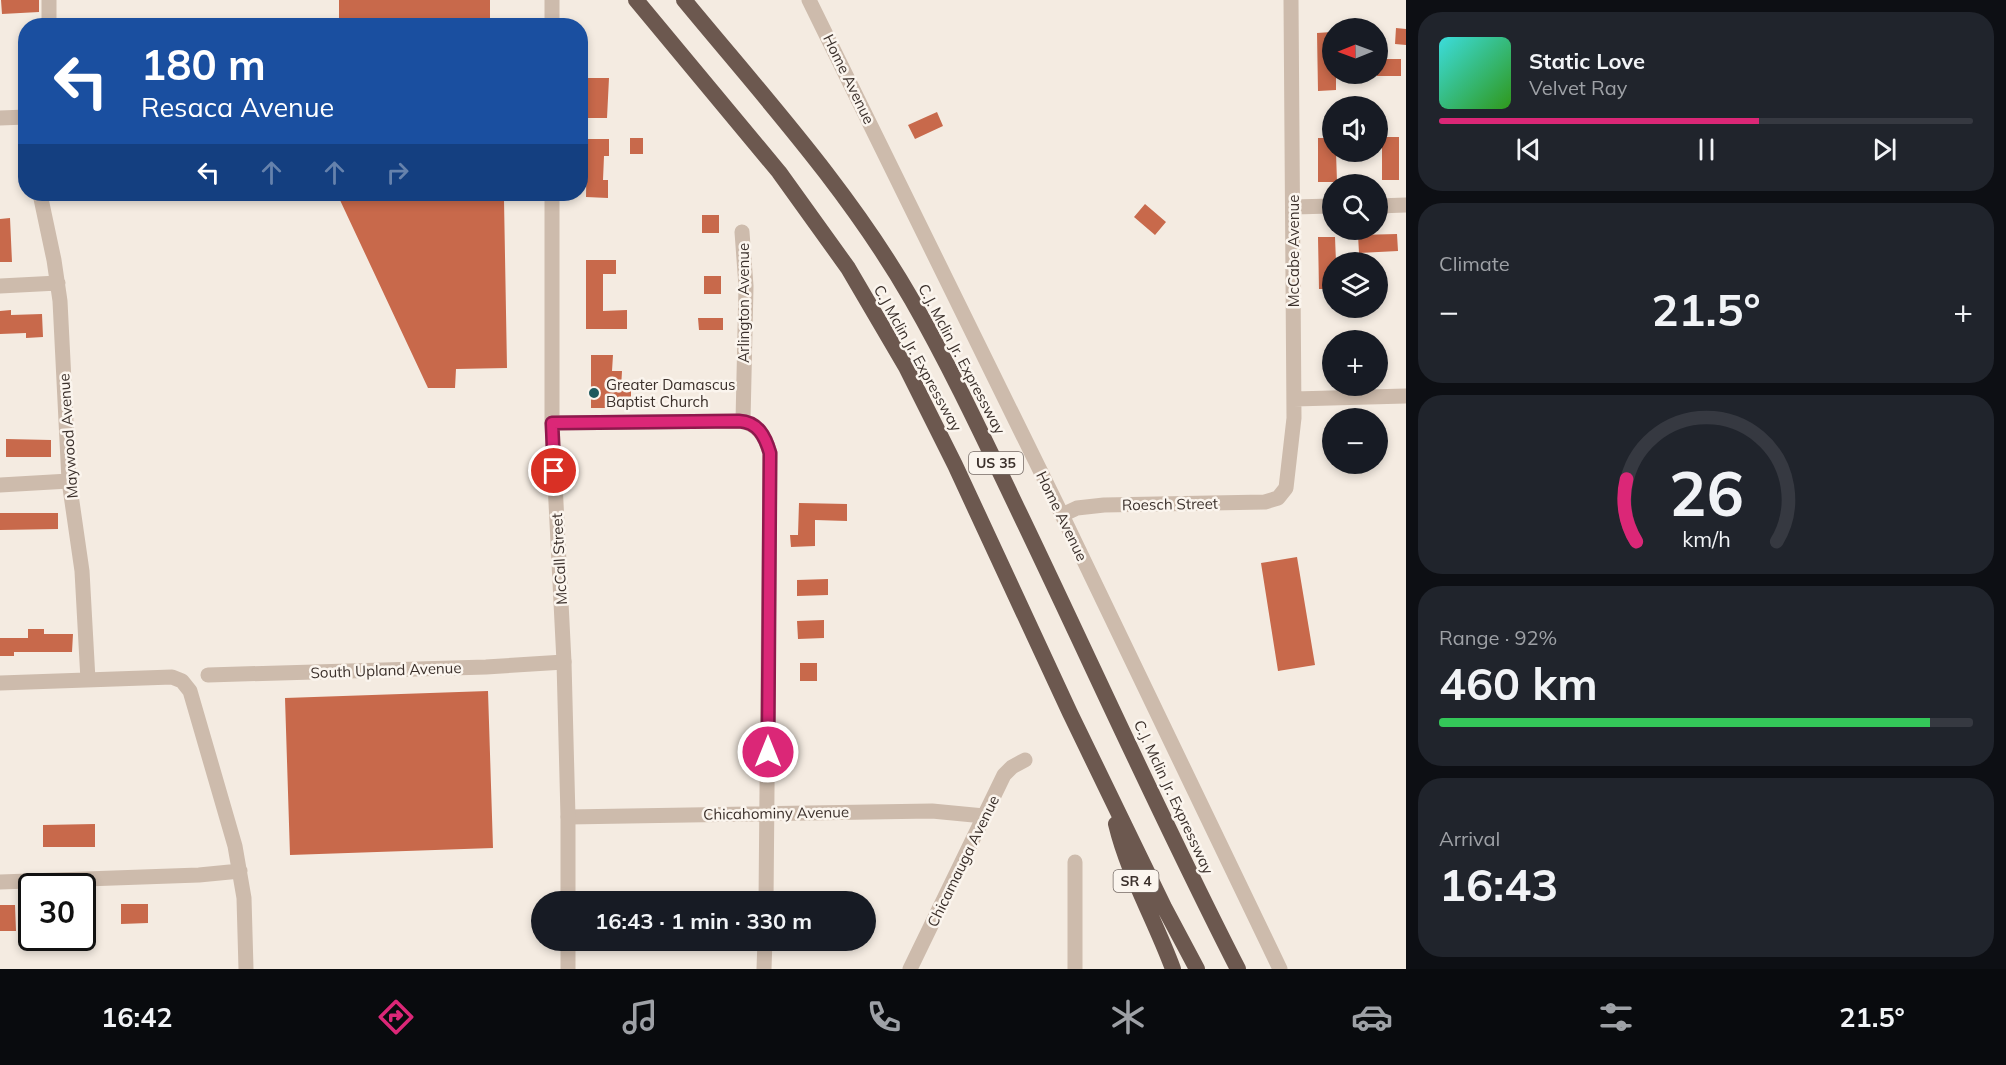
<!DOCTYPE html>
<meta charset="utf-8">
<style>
body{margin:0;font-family:Mulish,sans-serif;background:#20242c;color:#f1f3f6;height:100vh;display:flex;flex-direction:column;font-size:22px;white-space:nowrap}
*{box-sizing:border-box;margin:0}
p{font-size:20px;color:#9ea1a6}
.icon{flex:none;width:33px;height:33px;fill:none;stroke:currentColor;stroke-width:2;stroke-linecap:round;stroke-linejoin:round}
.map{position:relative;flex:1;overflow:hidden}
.drawer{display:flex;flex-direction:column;gap:12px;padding:12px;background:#0d0f14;width:600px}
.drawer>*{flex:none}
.guide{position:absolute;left:18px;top:18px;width:570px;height:183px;border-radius:24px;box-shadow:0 3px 9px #0003;background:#1a4fa0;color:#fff;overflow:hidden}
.needle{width:39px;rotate:269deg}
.fabs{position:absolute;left:1322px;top:18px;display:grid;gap:12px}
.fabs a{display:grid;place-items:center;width:66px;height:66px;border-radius:50%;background:#171b24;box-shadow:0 3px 9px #0003;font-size:30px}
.speed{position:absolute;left:18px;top:873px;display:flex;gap:12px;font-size:30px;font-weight:700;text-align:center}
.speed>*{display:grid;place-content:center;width:78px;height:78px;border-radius:50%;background:#171b24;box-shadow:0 3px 9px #0003;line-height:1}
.speed .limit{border:3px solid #111;border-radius:9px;background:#fff;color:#111}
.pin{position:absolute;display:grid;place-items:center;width:51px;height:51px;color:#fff;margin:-26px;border:3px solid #fff;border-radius:50%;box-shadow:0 2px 6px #0007}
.me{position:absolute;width:66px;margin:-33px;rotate:0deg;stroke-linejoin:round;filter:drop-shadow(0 0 4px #0008)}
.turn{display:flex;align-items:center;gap:21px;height:126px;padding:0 24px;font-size:27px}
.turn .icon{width:78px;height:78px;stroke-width:2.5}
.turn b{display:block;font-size:42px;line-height:51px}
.lanes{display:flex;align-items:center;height:57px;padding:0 24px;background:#0003;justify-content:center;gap:30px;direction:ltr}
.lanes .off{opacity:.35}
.big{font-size:45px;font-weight:700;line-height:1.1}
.drawer .card{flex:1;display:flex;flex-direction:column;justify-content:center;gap:9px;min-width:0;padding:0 21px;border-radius:24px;background:#20242c}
.drawer .dial{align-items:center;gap:0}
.dial svg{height:156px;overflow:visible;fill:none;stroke:#363941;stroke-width:7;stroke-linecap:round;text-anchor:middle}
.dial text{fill:#f1f3f6;stroke:none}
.song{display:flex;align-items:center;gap:18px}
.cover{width:72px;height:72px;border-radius:9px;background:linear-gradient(135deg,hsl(180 70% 55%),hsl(110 70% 35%))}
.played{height:6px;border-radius:3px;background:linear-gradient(90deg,#db2777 60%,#363941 60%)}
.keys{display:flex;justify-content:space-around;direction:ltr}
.heat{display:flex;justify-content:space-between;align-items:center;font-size:33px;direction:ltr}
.charge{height:9px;border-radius:4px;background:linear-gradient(90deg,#34c759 92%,#363941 0)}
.trip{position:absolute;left:531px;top:891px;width:345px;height:60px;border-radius:30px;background:#171b24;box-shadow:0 3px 9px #0003;font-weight:700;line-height:60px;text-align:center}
.tabs{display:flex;height:96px;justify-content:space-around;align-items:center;background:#090b0e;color:#9ea1a6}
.tabs .icon{width:42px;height:42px}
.tabs .current{color:#db2777}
.tabs b{font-size:27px;color:#f1f3f6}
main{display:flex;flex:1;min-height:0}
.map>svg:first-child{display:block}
</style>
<main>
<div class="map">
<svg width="1406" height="969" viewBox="0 0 1406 969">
<rect width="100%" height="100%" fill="#f4ebe1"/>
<path fill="#c8694b" d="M1,0H39V12L2,14Z
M339,0H490V26H339Z
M1396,28L1406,29V45L1395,44Z
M1332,32V74H1336V90L1318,91L1317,33Z
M1377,59H1401V76H1377Z
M587,78H609L607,118H585Z
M937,112L943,126L915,139L908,125Z
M1382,137H1399V180H1382Z
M630,138H643V154H630Z
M1318,138H1332V152H1336L1337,182H1318Z
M587,139H609V156H604L603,180H608V198L586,197Z
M339,198L504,200L507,368L456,369L455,388H428Z
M1145,204L1166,222L1155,235L1134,217Z
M702,215H719V233H702Z
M10,218L12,262H0V219Z
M1397,234L1398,251L1359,253L1358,235Z
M1318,237H1335L1336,262H1332V289H1319Z
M586,260H616V274H603V311L627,310V329H586Z
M704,276H721V294H704Z
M11,310V315L42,314L43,337L26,338V333L0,334V311Z
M698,318H723V330H699Z
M591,355H613L612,371H622L621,388L631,389V408H591Z
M6,439L51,440V457H6Z
M799,503L847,504V521L815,520V546L791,547L790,535H798Z
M0,513H58V529L0,530Z
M1297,557L1315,665L1278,671L1261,563Z
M828,579V595L797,596V580Z
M824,620V638L798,639L797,621Z
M28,629H44V634H73L72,652H14V656H0V638H28Z
M800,663H817V681H800Z
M488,691L493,848L290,855L285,698Z
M95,824V847H43V825Z
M121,904H148V923L121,924Z
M0,905H15L16,931H0Z"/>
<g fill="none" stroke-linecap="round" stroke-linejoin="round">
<path stroke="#cdbbac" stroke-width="15" d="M49,0V26
M809,0L1062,515L1280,969
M0,118L26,117
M40,194L54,260L60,301L69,481L82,571L88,680
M1377,206L1406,205
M1293,207L1332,206
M742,232L746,286L743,421
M0,286L58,283
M1294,399L1406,396
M552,423L739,421C758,423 765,436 770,453L766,902
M0,485L69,481
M1062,515L1077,508L1104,505L1265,502L1278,498L1286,488L1294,418L1291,0
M208,675L486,667L564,662
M0,683L172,677L182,681L190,691L235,846L244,898L246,969
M568,817L932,811L984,816
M0,882L199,875L240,871
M764,969L765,940
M910,969L1004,775L1012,767L1025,760
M1075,969V862"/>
<path stroke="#cdbbac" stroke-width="15" d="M552,0V26
M552,194V423L564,662L568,817V902
M568,969V940"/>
<path stroke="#6c584f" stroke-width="16" d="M636,0L779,172L848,268L906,367L955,465L1070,713L1164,907L1197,969
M684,0C764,97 849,190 912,300C951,368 985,441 1019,512C1092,664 1161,819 1238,969
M1116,824C1128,874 1155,920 1173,969"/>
</g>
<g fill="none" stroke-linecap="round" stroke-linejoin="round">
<g stroke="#8e194d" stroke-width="15">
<path id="route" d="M554,471L552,423L739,421C758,422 765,436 770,453L768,752"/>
</g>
<use href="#route" stroke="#db2777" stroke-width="10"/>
</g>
<circle fill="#1f5a5e" stroke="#fbf5ee" stroke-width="2" cx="594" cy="393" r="6"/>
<g text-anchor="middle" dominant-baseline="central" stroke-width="5" stroke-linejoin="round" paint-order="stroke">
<g fill="#fbf5ee" stroke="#756b66" stroke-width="1.5">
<rect x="969" y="452" width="54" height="22" rx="4.5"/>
<rect x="1113.5" y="870" width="45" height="22" rx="4.5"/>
</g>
<g font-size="14" font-weight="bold" fill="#3b302b">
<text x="996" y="463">US 35</text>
<text x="1136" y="881">SR 4</text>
</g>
<g font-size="15" fill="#3b302b" stroke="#fbf5ee">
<text transform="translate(849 79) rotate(64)">Home Avenue</text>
<text transform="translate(1293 251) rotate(-90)">McCabe Avenue</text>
<text transform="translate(743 303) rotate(-90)">Arlington Avenue</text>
<text transform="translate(918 358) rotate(61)">C.J Mclin Jr. Expressway</text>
<text transform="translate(962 359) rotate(62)">C.J. Mclin Jr. Expressway</text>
<text transform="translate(68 436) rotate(-94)">Maywood Avenue</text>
<text transform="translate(1170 504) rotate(-1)">Roesch Street</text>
<text transform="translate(1062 516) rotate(64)">Home Avenue</text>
<text transform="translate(559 559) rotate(-93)">McCall Street</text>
<text transform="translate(386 670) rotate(-2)">South Upland Avenue</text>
<text transform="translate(1174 797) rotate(65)">C.J. Mclin Jr. Expressway</text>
<text transform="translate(776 813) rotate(-1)">Chicahominy Avenue</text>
<text transform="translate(963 861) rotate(-64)">Chicamauga Avenue</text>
</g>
<g font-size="15" fill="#3b302b" stroke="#fbf5ee" text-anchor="start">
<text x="606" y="384">Greater Damascus<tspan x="606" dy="17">Baptist Church</tspan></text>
</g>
</g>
</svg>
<div class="fabs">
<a><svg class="needle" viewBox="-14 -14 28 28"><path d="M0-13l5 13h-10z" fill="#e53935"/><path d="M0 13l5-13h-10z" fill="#9ea1a6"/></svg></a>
<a><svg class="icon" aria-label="sound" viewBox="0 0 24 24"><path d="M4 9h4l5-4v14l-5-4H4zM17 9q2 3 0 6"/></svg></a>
<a><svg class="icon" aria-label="search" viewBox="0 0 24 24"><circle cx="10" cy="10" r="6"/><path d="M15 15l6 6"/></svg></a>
<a><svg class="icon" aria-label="layers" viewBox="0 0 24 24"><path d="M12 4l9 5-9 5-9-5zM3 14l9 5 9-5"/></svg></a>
<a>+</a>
<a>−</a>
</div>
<div class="speed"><div class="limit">30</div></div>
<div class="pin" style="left:554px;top:471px;background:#d93025"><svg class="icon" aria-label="arrive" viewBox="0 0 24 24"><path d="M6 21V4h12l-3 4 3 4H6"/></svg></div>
<svg class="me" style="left:768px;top:752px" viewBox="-20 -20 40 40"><circle r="17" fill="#db2777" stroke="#fff" stroke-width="3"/><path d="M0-11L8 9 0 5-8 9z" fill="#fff"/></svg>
<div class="trip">16:43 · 1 min · 330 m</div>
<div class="guide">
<div class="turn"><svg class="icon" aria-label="left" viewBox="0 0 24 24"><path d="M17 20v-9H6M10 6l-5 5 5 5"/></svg><div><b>180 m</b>Resaca Avenue</div></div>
<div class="lanes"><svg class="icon" aria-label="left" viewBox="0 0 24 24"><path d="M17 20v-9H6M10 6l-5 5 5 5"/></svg><svg class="icon off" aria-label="ahead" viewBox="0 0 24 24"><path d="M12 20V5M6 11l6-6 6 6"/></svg><svg class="icon off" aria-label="ahead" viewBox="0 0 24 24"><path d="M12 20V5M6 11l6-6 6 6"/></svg><svg class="icon off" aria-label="right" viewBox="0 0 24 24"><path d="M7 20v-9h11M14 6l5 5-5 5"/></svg></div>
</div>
</div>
<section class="drawer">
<div class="card">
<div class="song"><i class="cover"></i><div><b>Static Love</b><p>Velvet Ray</p></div></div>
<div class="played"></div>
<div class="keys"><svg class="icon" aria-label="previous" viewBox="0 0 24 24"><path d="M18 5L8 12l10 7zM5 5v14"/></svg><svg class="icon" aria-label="pause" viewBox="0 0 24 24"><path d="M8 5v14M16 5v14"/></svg><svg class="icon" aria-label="next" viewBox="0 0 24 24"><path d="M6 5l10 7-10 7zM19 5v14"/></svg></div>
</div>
<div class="card"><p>Climate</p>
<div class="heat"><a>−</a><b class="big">21.5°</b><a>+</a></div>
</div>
<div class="card dial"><svg viewBox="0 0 100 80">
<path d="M14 69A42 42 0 1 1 86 69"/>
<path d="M14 69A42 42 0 0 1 9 37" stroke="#db2777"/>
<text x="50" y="56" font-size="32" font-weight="700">26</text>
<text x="50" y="72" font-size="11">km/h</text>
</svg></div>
<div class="card"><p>Range · 92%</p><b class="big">460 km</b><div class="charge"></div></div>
<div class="card"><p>Arrival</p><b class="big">16:43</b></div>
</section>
</main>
<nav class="tabs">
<b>16:42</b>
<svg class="icon current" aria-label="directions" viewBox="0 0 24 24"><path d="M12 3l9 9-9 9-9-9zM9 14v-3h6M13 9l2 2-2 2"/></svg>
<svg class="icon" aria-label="music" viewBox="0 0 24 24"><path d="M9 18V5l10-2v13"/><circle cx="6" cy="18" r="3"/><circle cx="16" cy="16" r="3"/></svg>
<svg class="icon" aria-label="phone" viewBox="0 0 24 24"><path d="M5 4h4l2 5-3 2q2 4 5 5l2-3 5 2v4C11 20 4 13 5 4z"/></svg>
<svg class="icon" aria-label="climate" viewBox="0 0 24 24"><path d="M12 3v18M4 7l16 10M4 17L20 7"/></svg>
<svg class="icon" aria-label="car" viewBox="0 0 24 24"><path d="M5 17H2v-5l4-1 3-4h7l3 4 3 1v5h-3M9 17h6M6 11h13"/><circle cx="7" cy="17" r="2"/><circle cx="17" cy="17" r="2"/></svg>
<svg class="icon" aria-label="filters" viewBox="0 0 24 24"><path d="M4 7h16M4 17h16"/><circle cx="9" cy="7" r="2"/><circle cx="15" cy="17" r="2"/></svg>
<b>21.5°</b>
</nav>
